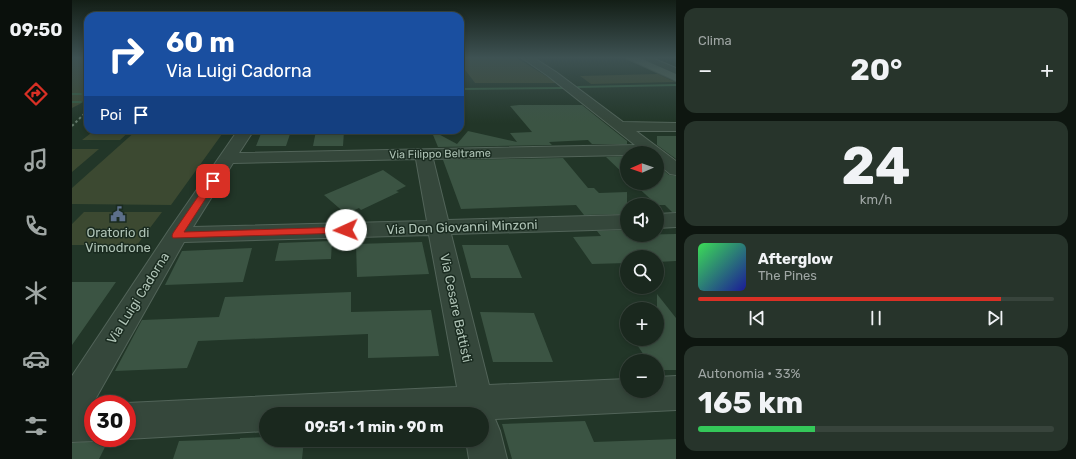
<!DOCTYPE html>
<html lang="it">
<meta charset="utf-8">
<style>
body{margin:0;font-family:Rubik,sans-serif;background:#27342b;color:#f1f3f6;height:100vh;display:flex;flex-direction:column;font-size:15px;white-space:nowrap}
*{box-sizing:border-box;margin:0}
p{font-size:13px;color:#9fa6a4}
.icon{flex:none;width:22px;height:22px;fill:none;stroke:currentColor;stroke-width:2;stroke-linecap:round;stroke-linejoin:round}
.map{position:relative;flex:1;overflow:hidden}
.sheet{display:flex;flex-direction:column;gap:8px;padding:8px;background:#0e1610;width:400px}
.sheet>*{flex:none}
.banner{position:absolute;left:12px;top:12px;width:380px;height:122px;border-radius:12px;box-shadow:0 2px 6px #0003,0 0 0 1px #38443c;background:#1a4fa0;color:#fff;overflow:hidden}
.needle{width:26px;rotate:268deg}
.fabs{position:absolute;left:548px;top:146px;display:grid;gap:8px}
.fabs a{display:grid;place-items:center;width:44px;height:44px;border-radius:50%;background:#1a281e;box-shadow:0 2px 6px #0003,0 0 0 1px #38443c;font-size:20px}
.speed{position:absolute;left:12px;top:395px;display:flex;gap:8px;font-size:20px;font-weight:700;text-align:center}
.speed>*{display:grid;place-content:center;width:52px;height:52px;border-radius:50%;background:#1a281e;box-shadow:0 2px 6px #0003,0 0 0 1px #38443c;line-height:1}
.speed .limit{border:6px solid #d22;background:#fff;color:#111}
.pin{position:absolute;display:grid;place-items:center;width:34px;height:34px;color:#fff;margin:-17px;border-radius:8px;box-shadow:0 2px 6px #0006}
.me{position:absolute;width:44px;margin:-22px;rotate:268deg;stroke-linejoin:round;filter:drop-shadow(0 0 3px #0008)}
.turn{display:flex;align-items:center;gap:14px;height:84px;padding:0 16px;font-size:18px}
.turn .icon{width:52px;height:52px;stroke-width:2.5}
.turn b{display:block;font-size:28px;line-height:34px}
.then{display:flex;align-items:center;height:38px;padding:0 16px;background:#0003;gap:8px;font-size:15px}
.big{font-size:30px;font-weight:700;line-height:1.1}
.sheet .card{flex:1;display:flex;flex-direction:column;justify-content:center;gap:6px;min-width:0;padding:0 14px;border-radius:12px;background:#27342b}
.sheet .dial{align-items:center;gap:0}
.dial b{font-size:52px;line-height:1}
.song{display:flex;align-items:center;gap:12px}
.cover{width:48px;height:48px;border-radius:6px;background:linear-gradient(135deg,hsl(130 70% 55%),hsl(240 70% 35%))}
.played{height:4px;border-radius:2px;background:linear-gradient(90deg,#d93025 85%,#38443c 85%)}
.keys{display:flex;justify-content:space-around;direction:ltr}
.heat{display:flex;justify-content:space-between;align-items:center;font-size:22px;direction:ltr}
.charge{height:6px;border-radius:3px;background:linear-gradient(90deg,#34c759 33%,#38443c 0)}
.trip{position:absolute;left:187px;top:407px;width:230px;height:40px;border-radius:20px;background:#1a281e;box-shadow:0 2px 6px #0003,0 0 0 1px #38443c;font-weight:700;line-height:40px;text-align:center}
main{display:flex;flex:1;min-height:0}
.tabs{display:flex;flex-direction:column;width:72px;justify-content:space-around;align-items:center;background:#0a100c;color:#9fa6a4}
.tabs .icon{width:28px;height:28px}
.tabs .current{color:#d93025}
.tabs b{font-size:18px;color:#f1f3f6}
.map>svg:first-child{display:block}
</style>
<main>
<nav class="tabs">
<b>09:50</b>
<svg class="icon current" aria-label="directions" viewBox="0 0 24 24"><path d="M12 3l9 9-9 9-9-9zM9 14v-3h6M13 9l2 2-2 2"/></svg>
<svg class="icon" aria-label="music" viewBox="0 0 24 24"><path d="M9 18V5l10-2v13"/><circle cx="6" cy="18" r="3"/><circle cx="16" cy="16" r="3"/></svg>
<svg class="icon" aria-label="phone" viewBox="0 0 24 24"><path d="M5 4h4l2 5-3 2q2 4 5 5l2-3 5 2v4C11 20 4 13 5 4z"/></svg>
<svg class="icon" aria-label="climate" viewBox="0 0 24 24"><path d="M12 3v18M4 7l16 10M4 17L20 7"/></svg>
<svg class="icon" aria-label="car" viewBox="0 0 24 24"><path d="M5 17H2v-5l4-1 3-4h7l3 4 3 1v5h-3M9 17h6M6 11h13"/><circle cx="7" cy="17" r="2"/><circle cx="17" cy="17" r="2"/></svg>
<svg class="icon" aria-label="filters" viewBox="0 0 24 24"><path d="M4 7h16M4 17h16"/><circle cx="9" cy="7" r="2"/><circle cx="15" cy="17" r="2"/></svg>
</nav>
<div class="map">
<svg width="604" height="459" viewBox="0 0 604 459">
<rect width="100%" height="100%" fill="#223628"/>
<path fill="#3c4931" d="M0,58H16V96L8,104L0,108Z
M388,58H445L485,83H403L388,63Z
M586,74L603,82L519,84L508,76Z
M23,130H59L48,140H10Z
M65,130H153L99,205L0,204V188Z
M0,149H27L0,172Z
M12,212H90L65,245H0V224Z"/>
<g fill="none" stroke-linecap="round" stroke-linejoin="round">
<path fill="#355b41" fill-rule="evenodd" d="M604,84V86L506,88L504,87L506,86Z
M492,87L493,88L491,89L388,90V88Z
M0,93H9L11,94L9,95H0Z
M0,101H9L11,102L9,103H0Z"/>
</g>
<path fill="#3b5443" d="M447,105H510L555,141V144H520L516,140L477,142L480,145L366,147L359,130L385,144L396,131L445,142L438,133L460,132L438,106Z
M190,131H219L214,146H184Z
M244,131H272L271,146H241Z
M585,136H604V159L585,145Z
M555,156V177L534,157Z
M491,158L516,188H522L527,193L555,192V214L512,215L504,205L389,209L371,160Z
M585,165L597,175L604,176V212H600L593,205H585L561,183H585Z
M311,170L334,186L324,191L327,192L289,210L287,208L274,214L252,195Z
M555,230V235L604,234V261L585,262V257H555V263L520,264L501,237L529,236L525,231Z
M260,241L259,259L203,261L207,243Z
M350,242L357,274L285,277L284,244Z
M390,245H436L450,278H399Z
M180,248L171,282L93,285L110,251Z
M0,282H44L0,345Z
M279,292V312L359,310L367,356L296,358V334L126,341L115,368L43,371L70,320L147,317L153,297Z
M585,294L604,318V370H585V361H576L561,339H585Z
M408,312L462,313L481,362H421Z
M513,421L522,442L604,439V459H440L430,424Z
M194,437V440H232L230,459H101L107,441L168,439V438Z
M25,441H36L27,459H0V443Z"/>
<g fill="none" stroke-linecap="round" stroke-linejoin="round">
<g stroke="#526459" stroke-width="2">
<path id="minor" d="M450,58H462L484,72L551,122L604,123V131H564L604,161V175L598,174L585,163V153H555V155L361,159L376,220L555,215V229L379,234L417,385L555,379V391H585V377L604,376V410L423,419L428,431L435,459H397L394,440H410V414H194V431L55,439L53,438H55V404H53L55,403L385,387L357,235L112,242L20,405L21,438H28L21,441L0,442V376L97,230L166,130H182L167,153L563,145L476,76ZM344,159L355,221L121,227L161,163Z
M565,58H580L604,68V75Z
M604,213V227L585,228V214Z"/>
</g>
<g stroke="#415347" stroke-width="2">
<path id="major" d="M554,58H568L604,74V81Z"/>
</g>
<use href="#minor" fill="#35473b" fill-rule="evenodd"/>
<use href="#major" fill="#536759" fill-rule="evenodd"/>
<path stroke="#627869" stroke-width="2" stroke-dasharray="2.5 2.5" stroke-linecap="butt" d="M0,126L16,110"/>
</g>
<linearGradient id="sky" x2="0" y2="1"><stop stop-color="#131e16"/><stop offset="0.47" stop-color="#3e5253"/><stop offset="1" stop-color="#3e5253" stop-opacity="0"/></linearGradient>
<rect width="604" height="123" fill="url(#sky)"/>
<path fill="#d93025" stroke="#8d1f18" d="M141,178L145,181L112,232L274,227L279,230L274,233L101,238L100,236L101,233L138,179Z"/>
<defs>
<g id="civic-bare" transform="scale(1.2)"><path d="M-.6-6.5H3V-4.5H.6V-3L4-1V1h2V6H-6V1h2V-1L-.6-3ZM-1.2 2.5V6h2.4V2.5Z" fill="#5c6f8a" stroke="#1a2b20" stroke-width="2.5" paint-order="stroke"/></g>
</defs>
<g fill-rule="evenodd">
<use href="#civic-bare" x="46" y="214"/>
</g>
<g text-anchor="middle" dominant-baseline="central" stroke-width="3" stroke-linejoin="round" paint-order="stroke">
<g font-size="11" fill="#afc3b6" stroke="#1a2b20">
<text transform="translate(368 154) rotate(-1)">Via Filippo Beltrame</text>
</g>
<g font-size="13" fill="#afc3b6" stroke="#1a2b20">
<text transform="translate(390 227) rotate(-2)">Via Don Giovanni Minzoni</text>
<text transform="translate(66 298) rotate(-58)">Via Luigi Cadorna</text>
<text transform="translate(384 308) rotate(78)">Via Cesare Battisti</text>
</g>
<g font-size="13" fill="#afc3b6" stroke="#1a2b20">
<text x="46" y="232">Oratorio di<tspan x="46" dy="15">Vimodrone</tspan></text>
</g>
</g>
</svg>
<div class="fabs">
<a><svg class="needle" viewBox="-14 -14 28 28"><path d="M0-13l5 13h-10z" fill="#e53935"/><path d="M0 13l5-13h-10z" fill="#9fa6a4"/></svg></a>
<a><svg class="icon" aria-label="sound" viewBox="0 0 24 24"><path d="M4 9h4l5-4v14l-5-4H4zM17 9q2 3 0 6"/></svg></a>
<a><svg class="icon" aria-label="search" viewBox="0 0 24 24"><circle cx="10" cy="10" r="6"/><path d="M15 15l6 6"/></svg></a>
<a>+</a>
<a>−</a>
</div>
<div class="speed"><div class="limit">30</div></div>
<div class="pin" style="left:141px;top:181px;background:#d93025"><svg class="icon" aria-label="arrive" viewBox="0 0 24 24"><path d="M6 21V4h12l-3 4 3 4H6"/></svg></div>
<svg class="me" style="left:274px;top:230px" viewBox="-20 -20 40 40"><circle r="19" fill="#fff"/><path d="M0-13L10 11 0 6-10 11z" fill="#d93025"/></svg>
<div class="trip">09:51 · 1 min · 90 m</div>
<div class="banner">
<div class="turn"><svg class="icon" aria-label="right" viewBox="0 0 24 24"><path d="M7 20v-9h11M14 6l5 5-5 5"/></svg><div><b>60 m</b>Via Luigi Cadorna</div></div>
<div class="then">Poi<svg class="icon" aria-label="arrive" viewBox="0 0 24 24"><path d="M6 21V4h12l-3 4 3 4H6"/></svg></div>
</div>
</div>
<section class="sheet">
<div class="card"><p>Clima</p>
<div class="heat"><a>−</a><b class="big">20°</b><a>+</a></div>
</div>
<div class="card dial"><b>24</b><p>km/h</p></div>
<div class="card">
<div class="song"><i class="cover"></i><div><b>Afterglow</b><p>The Pines</p></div></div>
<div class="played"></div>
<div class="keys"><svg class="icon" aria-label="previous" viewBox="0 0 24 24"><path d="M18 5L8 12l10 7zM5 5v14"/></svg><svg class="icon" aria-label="pause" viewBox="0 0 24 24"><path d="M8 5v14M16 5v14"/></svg><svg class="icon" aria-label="next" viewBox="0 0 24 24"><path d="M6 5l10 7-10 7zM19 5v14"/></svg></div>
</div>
<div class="card"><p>Autonomia · 33%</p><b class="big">165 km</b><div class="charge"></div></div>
</section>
</main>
